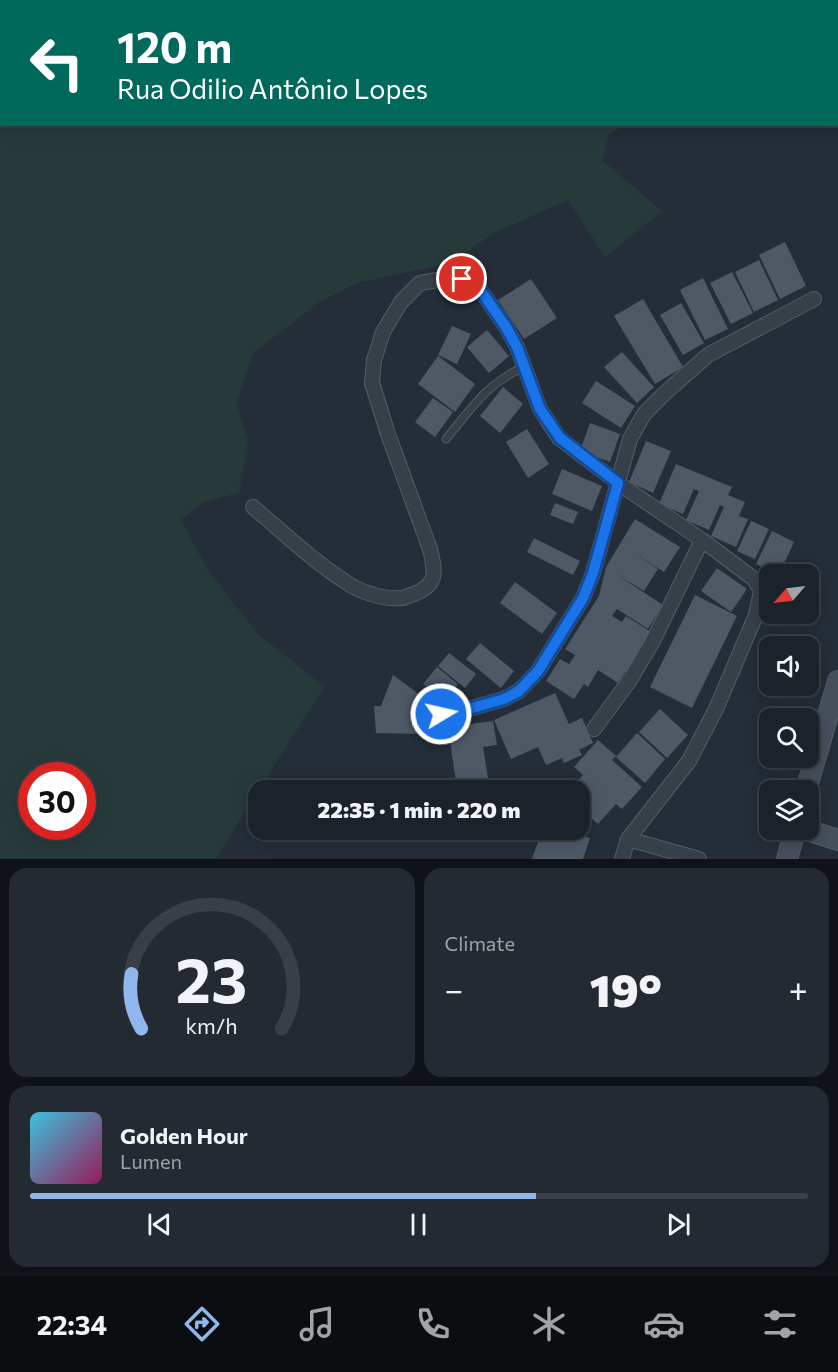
<!DOCTYPE html>
<meta charset="utf-8">
<style>
body{margin:0;font-family:Commissioner,sans-serif;background:#242a32;color:#f1f3f6;height:100vh;display:flex;flex-direction:column;font-size:22px;white-space:nowrap}
*{box-sizing:border-box;margin:0}
p{font-size:20px;color:#a0a4a8}
.icon{flex:none;width:33px;height:33px;fill:none;stroke:currentColor;stroke-width:2;stroke-linecap:round;stroke-linejoin:round}
.map{position:relative;height:859px;overflow:hidden}
.details{display:flex;flex-direction:column;gap:9px;padding:9px;background:#0f1317;flex:1}
.details>*{flex:none}
.guide{position:absolute;left:0px;top:0px;width:838px;height:126px;box-shadow:0 3px 15px #0003,0 0 0 2px #393f47;background:#00695c;color:#fff;overflow:hidden}
.needle{width:39px;rotate:242deg}
.fabs{position:absolute;left:759px;top:564px;display:grid;gap:12px}
.fabs a{display:grid;place-items:center;width:60px;height:60px;border-radius:12px;background:#1b222a;box-shadow:0 3px 15px #0003,0 0 0 2px #393f47;font-size:30px}
.speed{position:absolute;left:18px;top:762px;display:flex;gap:12px;font-size:30px;font-weight:700;text-align:center}
.speed>*{display:grid;place-content:center;width:78px;height:78px;border-radius:50%;background:#1b222a;box-shadow:0 3px 15px #0003,0 0 0 2px #393f47;line-height:1}
.speed .limit{border:9px solid #d22;background:#fff;color:#111}
.pin{position:absolute;display:grid;place-items:center;width:51px;height:51px;color:#fff;margin:-26px;border:3px solid #fff;border-radius:50%;box-shadow:0 2px 6px #0007}
.me{position:absolute;width:66px;margin:-33px;rotate:81deg;stroke-linejoin:round;filter:drop-shadow(0 0 4px #0008)}
.turn{display:flex;align-items:center;gap:21px;height:126px;padding:0 18px;font-size:27px}
.turn .icon{width:78px;height:78px;stroke-width:2.5}
.turn b{display:block;font-size:42px;line-height:51px}
.big{font-size:45px;font-weight:800;line-height:1.1}
.details .widget{flex:1;display:flex;flex-direction:column;justify-content:center;gap:9px;min-width:0;padding:0 21px;border-radius:18px;background:#242a32}
.details .dial{align-items:center;gap:0}
.dial svg{height:156px;overflow:visible;fill:none;stroke:#393f47;stroke-width:7;stroke-linecap:round;text-anchor:middle}
.dial text{fill:#f1f3f6;stroke:none}
.song{display:flex;align-items:center;gap:18px}
.cover{width:72px;height:72px;border-radius:9px;background:linear-gradient(135deg,hsl(190 70% 55%),hsl(330 70% 35%))}
.played{height:6px;border-radius:3px;background:linear-gradient(90deg,#8fb7ed 65%,#393f47 65%)}
.keys{display:flex;justify-content:space-around;direction:ltr}
.heat{display:flex;justify-content:space-between;align-items:center;font-size:33px;direction:ltr}
.details .tiles{flex:1;display:grid;gap:9px;grid-template-columns:1fr 1fr}
.widget:last-child{grid-column:span 2}
.trip{position:absolute;left:248px;top:780px;width:342px;height:60px;border-radius:18px;background:#1b222a;box-shadow:0 3px 15px #0003,0 0 0 2px #393f47;font-weight:800;line-height:60px;text-align:center}
.menu{display:flex;height:96px;justify-content:space-around;align-items:center;background:#0b0e11;color:#a0a4a8}
.menu .icon{width:42px;height:42px}
.menu .selected{color:#8fb7ed}
.menu b{font-size:27px;color:#f1f3f6}
.map>svg:first-child{display:block}
</style>
<div class="map">
<svg width="838" height="859" viewBox="0 0 838 859">
<rect width="100%" height="100%" fill="#242d38"/>
<path fill="#273a3a" fill-rule="evenodd" d="M0,0H806L2,2V124L624,125L609,135L602,160L662,211L605,257L568,200L496,232L450,263L357,283L318,303L253,353L237,402L248,442L239,493L206,501L181,520L208,570L259,635L325,687L258,790L216,859H0ZM32,776H82V826H32Z"/>
<path fill="#4f5966" d="M785,242L806,286L780,299L759,255Z
M759,260L778,300L754,312L735,272Z
M732,272L753,313L731,324L710,283Z
M703,278L728,329L705,340L680,290Z
M531,279L557,318L524,339L498,300Z
M643,299L683,367L655,384L614,316Z
M681,303L704,343L683,355L660,315Z
M452,326L471,334L457,364L438,355Z
M487,330L509,356L489,373L467,347Z
M622,352L654,387L637,403L604,367Z
M438,356L475,384L455,412L418,384Z
M596,381L635,406L621,428L582,403Z
M503,387L523,404L500,433L480,416Z
M433,398L453,412L435,437L415,422Z
M590,423L620,434L610,462L580,451Z
M527,429L549,464L528,478L506,442Z
M646,441L671,451L653,493L629,482Z
M676,464L732,487L728,495L745,502L739,516L748,519L736,547L711,536L724,507L720,505L709,530L686,520L699,491L694,489L683,514L659,504Z
M562,469L602,486L592,511L552,494Z
M555,503L578,512L573,524L550,515Z
M635,519L680,547L664,572L634,553L658,569L644,591L616,574L663,605L648,629L617,609L612,616L622,622L626,616L651,632L640,649L642,650L628,673L625,672L618,683L598,670L588,687L584,684L574,699L546,681L560,659L569,664L575,655L565,649L599,596L606,567Z
M751,521L769,529L755,559L737,551Z
M772,531L794,542L779,574L756,564Z
M534,538L580,561L573,575L527,552Z
M717,568L747,589L731,612L701,591Z
M515,582L557,613L542,634L500,603Z
M695,595L737,616L692,708L650,687Z
M480,643L514,671L501,688L466,659Z
M449,653L476,674L465,688L438,666Z
M437,667L458,684L445,701L423,684Z
M393,675L424,698L421,708V734L376,733L374,706H381Z
M555,693L569,724L582,718L593,743L579,750L582,755L564,763L562,758L546,765L538,747L511,759L494,720Z
M660,709L688,735L667,758L639,732Z
M493,721L497,745L483,747L488,778L456,782L448,727Z
M637,733L665,759L645,783L616,757Z
M598,740L616,756L612,760L642,787L622,809L616,804L598,824L579,807V790H569L583,775L574,767Z
M542,830H579L577,834L590,838L583,859H532Z"/>
<g fill="none" stroke-linecap="round" stroke-linejoin="round">
<g stroke="#555d66" stroke-width="9">
<path id="lane" d="M446,439C471,409 487,383 524,367"/>
</g>
<g stroke="#555d66" stroke-width="16">
<path id="street" d="M253,507C285,534 316,564 352,586C364,593 387,600 401,598C405,598 410,595 414,594C439,584 435,571 430,549L388,434L372,383L374,360L383,332L401,302L420,283L443,279H462L479,288L506,327L517,347L540,409L559,438L618,483L702,540L754,579L761,591L756,615L716,709L689,761L628,839L622,859
M441,714L465,710L504,699L519,691L538,671L583,598L593,573L630,439L644,414L665,393L708,355L814,299
M594,729L630,680L653,641L702,540
M628,839L699,859"/>
</g>
<g stroke="#555d66" stroke-width="22">
<path id="secondary" d="M806,790L838,681
M807,830L838,840
M787,859L795,830"/>
</g>
<use href="#lane" stroke="#373f48" stroke-width="7"/>
<use href="#street" stroke="#373f48" stroke-width="14"/>
<use href="#secondary" stroke="#464f5b" stroke-width="20"/>
</g>
<g fill="none" stroke-linecap="round" stroke-linejoin="round">
<g stroke="#114b97" stroke-width="15">
<path id="route" d="M441,714L465,710L504,699L519,691L538,671L583,598L593,573L618,483L560,438L540,409L517,347L506,327L479,288L462,279"/>
</g>
<use href="#route" stroke="#1a73e8" stroke-width="10"/>
</g>
</svg>
<div class="fabs">
<a><svg class="needle" viewBox="-14 -14 28 28"><path d="M0-13l5 13h-10z" fill="#e53935"/><path d="M0 13l5-13h-10z" fill="#a0a4a8"/></svg></a>
<a><svg class="icon" aria-label="sound" viewBox="0 0 24 24"><path d="M4 9h4l5-4v14l-5-4H4zM17 9q2 3 0 6"/></svg></a>
<a><svg class="icon" aria-label="search" viewBox="0 0 24 24"><circle cx="10" cy="10" r="6"/><path d="M15 15l6 6"/></svg></a>
<a><svg class="icon" aria-label="layers" viewBox="0 0 24 24"><path d="M12 4l9 5-9 5-9-5zM3 14l9 5 9-5"/></svg></a>
</div>
<div class="speed"><div class="limit">30</div></div>
<div class="pin" style="left:462px;top:279px;background:#d93025"><svg class="icon" aria-label="arrive" viewBox="0 0 24 24"><path d="M6 21V4h12l-3 4 3 4H6"/></svg></div>
<svg class="me" style="left:441px;top:714px" viewBox="-20 -20 40 40"><circle r="17" fill="#1a73e8" stroke="#fff" stroke-width="3"/><path d="M0-11L8 9 0 5-8 9z" fill="#fff"/></svg>
<div class="trip">22:35 · 1 min · 220 m</div>
<div class="guide">
<div class="turn"><svg class="icon" aria-label="left" viewBox="0 0 24 24"><path d="M17 20v-9H6M10 6l-5 5 5 5"/></svg><div><b>120 m</b>Rua Odilio Antônio Lopes</div></div>
</div>
</div>
<section class="details">
<div class="tiles">
<div class="widget dial"><svg viewBox="0 0 100 80">
<path d="M14 69A42 42 0 1 1 86 69"/>
<path d="M14 69A42 42 0 0 1 9 41" stroke="#8fb7ed"/>
<text x="50" y="56" font-size="32" font-weight="700">23</text>
<text x="50" y="72" font-size="11">km/h</text>
</svg></div>
<div class="widget"><p>Climate</p>
<div class="heat"><a>−</a><b class="big">19°</b><a>+</a></div>
</div>
<div class="widget">
<div class="song"><i class="cover"></i><div><b>Golden Hour</b><p>Lumen</p></div></div>
<div class="played"></div>
<div class="keys"><svg class="icon" aria-label="previous" viewBox="0 0 24 24"><path d="M18 5L8 12l10 7zM5 5v14"/></svg><svg class="icon" aria-label="pause" viewBox="0 0 24 24"><path d="M8 5v14M16 5v14"/></svg><svg class="icon" aria-label="next" viewBox="0 0 24 24"><path d="M6 5l10 7-10 7zM19 5v14"/></svg></div>
</div>
</div>
</section>
<nav class="menu">
<b>22:34</b>
<svg class="icon selected" aria-label="directions" viewBox="0 0 24 24"><path d="M12 3l9 9-9 9-9-9zM9 14v-3h6M13 9l2 2-2 2"/></svg>
<svg class="icon" aria-label="music" viewBox="0 0 24 24"><path d="M9 18V5l10-2v13"/><circle cx="6" cy="18" r="3"/><circle cx="16" cy="16" r="3"/></svg>
<svg class="icon" aria-label="phone" viewBox="0 0 24 24"><path d="M5 4h4l2 5-3 2q2 4 5 5l2-3 5 2v4C11 20 4 13 5 4z"/></svg>
<svg class="icon" aria-label="climate" viewBox="0 0 24 24"><path d="M12 3v18M4 7l16 10M4 17L20 7"/></svg>
<svg class="icon" aria-label="car" viewBox="0 0 24 24"><path d="M5 17H2v-5l4-1 3-4h7l3 4 3 1v5h-3M9 17h6M6 11h13"/><circle cx="7" cy="17" r="2"/><circle cx="17" cy="17" r="2"/></svg>
<svg class="icon" aria-label="filters" viewBox="0 0 24 24"><path d="M4 7h16M4 17h16"/><circle cx="9" cy="7" r="2"/><circle cx="15" cy="17" r="2"/></svg>
</nav>
